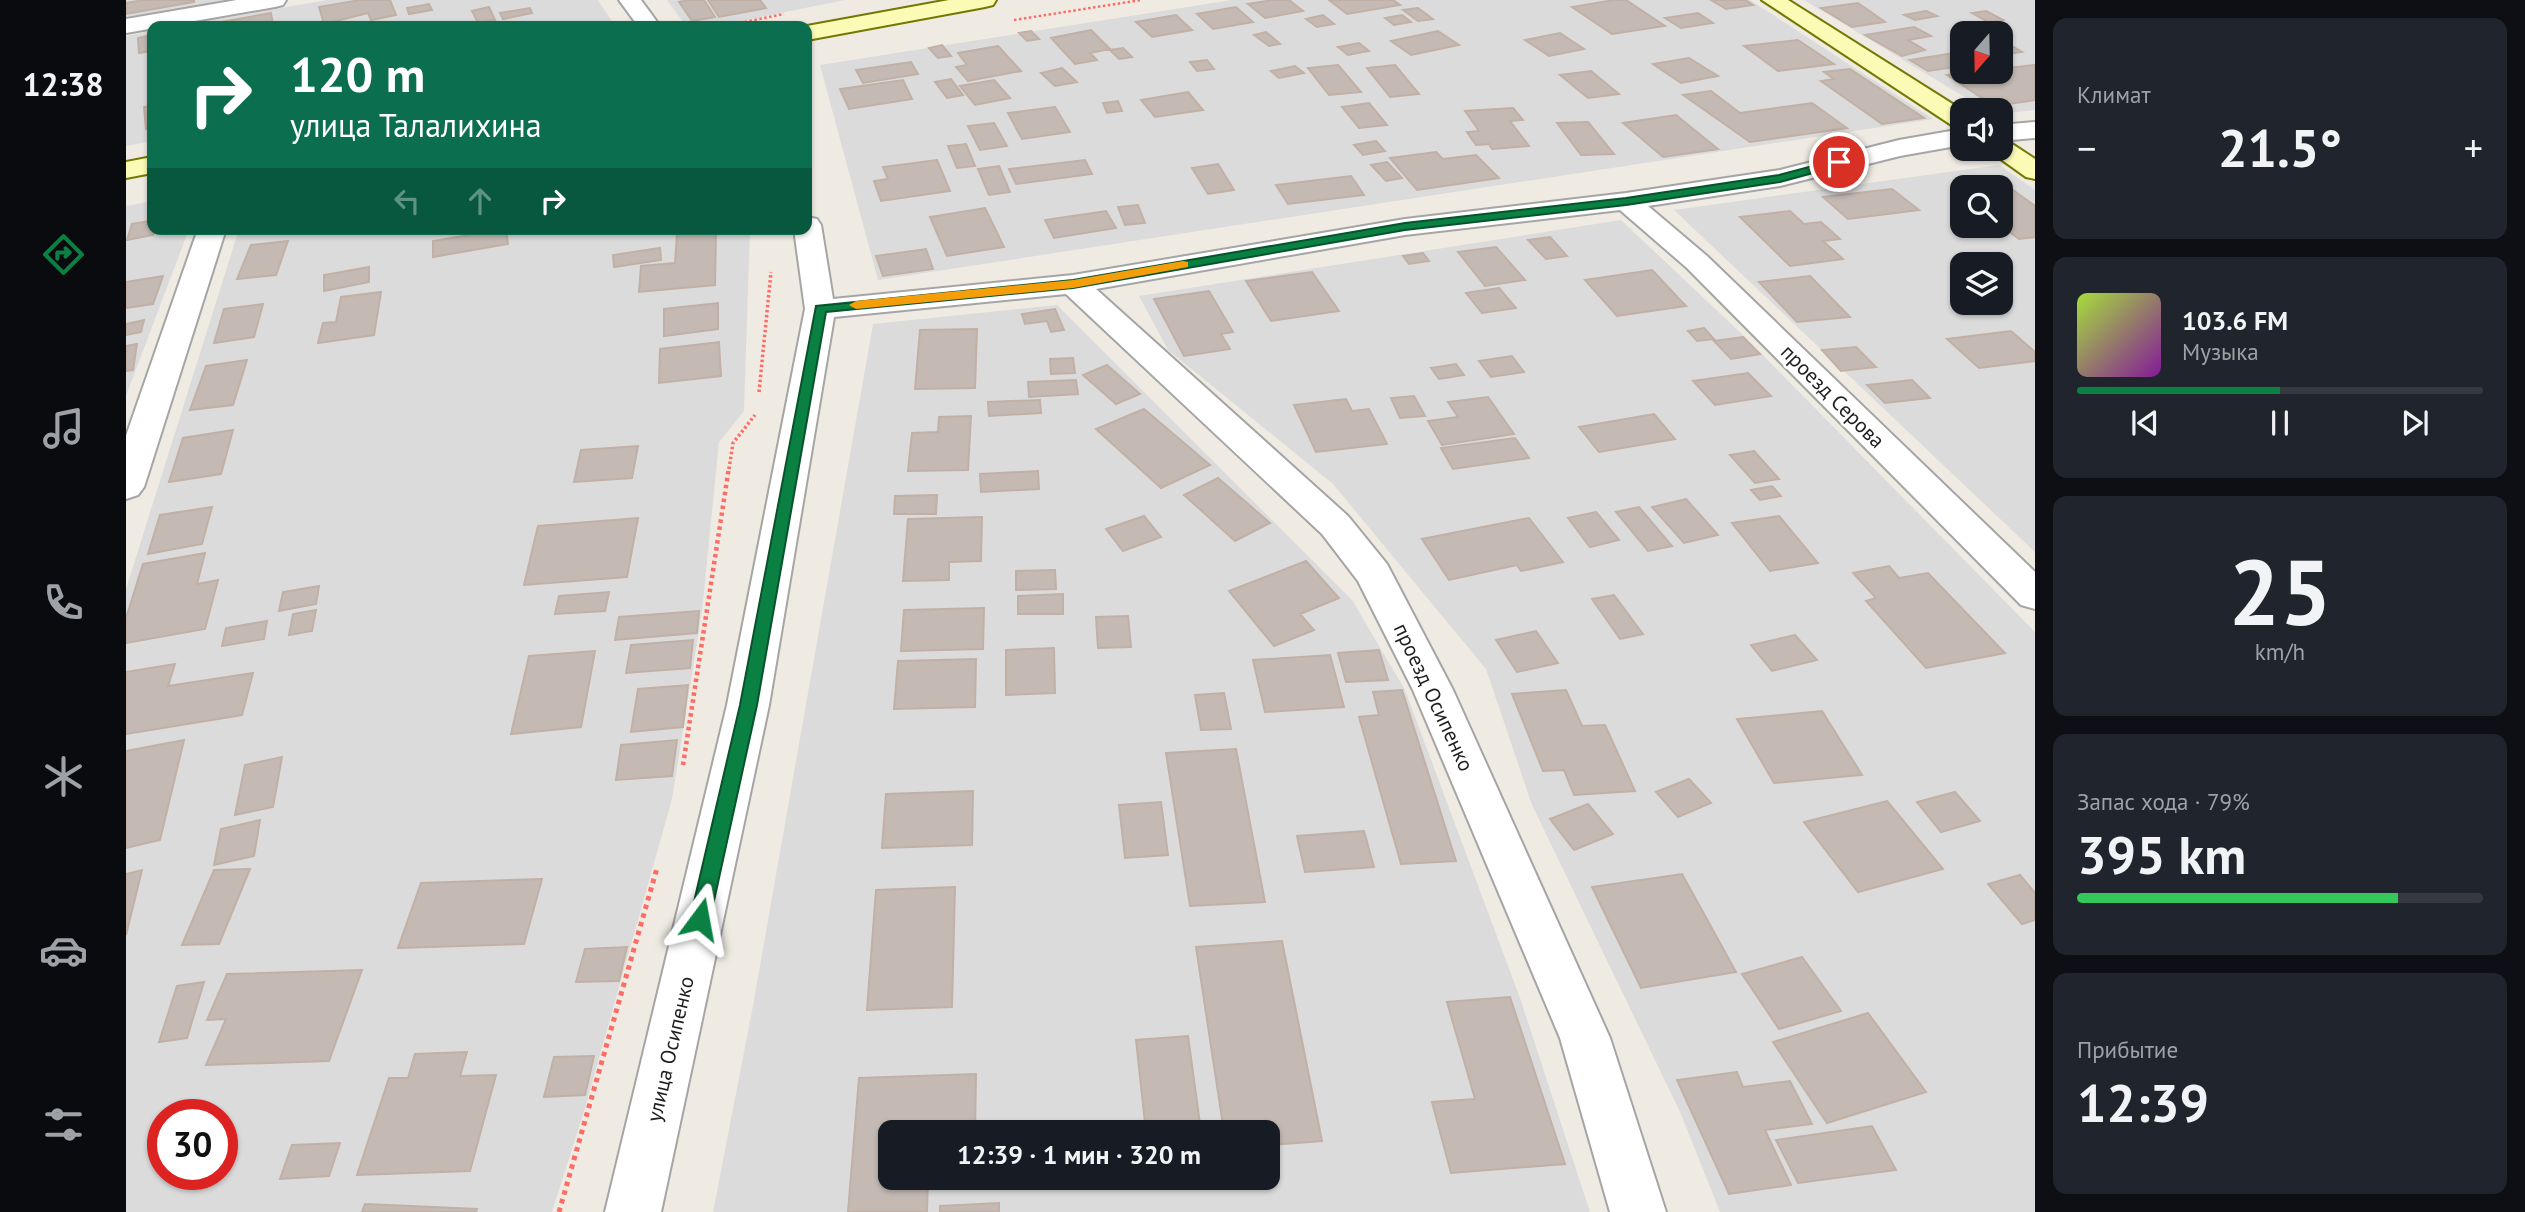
<!DOCTYPE html>
<html lang="ru">
<meta charset="utf-8">
<style>
body{margin:0;font-family:"PT Sans",sans-serif;background:#20242c;color:#f1f3f6;height:100vh;display:flex;flex-direction:column;font-size:26px;white-space:nowrap}
*{box-sizing:border-box;margin:0}
p{font-size:23px;color:#9ea1a6}
.icon{flex:none;width:38px;height:38px;fill:none;stroke:currentColor;stroke-width:2;stroke-linecap:round;stroke-linejoin:round}
.map{position:relative;flex:1;overflow:hidden}
.sheet{display:flex;flex-direction:column;gap:18px;padding:18px;background:#0d0f14;width:490px}
.sheet>*{flex:none}
.hud{position:absolute;left:21px;top:21px;width:665px;height:214px;border-radius:14px;box-shadow:0 2px 5px #0004;background:#0b6e4f;color:#fff;overflow:hidden}
.needle{width:46px;rotate:200deg}
.tools{position:absolute;left:1824px;top:21px;display:grid;gap:14px}
.tools a{display:grid;place-items:center;width:63px;height:63px;border-radius:14px;background:#171b24;box-shadow:0 2px 5px #0004;font-size:35px}
.speed{position:absolute;left:21px;top:1099px;display:flex;gap:14px;font-size:35px;font-weight:700;text-align:center}
.speed>*{display:grid;place-content:center;width:91px;height:91px;border-radius:50%;background:#171b24;box-shadow:0 2px 5px #0004;line-height:1}
.speed .limit{border:10px solid #d22;background:#fff;color:#111}
.pin{position:absolute;display:grid;place-items:center;width:60px;height:60px;color:#fff;margin:-30px;border:4px solid #fff;border-radius:50%;box-shadow:0 2px 7px #0007}
.me{position:absolute;width:77px;margin:-38px;rotate:13deg;stroke-linejoin:round;filter:drop-shadow(0 0 5px #0008)}
.turn{display:flex;align-items:center;gap:24px;height:147px;padding:0 28px;font-size:32px}
.turn .icon{width:91px;height:91px;stroke-width:2.5}
.turn b{display:block;font-size:49px;line-height:60px}
.lanes{display:flex;align-items:center;height:66px;padding:0 28px;background:#0003;justify-content:center;gap:35px;direction:ltr}
.lanes .off{opacity:.35}
.big{font-size:52px;font-weight:700;line-height:1.1}
.sheet .card{flex:1;display:flex;flex-direction:column;justify-content:center;gap:10px;min-width:0;padding:0 24px;border-radius:14px;background:#20242c}
.sheet .dial{align-items:center;gap:0}
.dial b{font-size:91px;line-height:1}
.song{display:flex;align-items:center;gap:21px}
.cover{width:84px;height:84px;border-radius:10px;background:linear-gradient(135deg,hsl(80 70% 55%),hsl(290 70% 35%))}
.played{height:7px;border-radius:4px;background:linear-gradient(90deg,#0b8043 50%,#363941 50%)}
.keys{display:flex;justify-content:space-around;direction:ltr}
.heat{display:flex;justify-content:space-between;align-items:center;font-size:38px;direction:ltr}
.charge{height:10px;border-radius:5px;background:linear-gradient(90deg,#34c759 79%,#363941 0)}
.trip{position:absolute;left:752px;top:1120px;width:402px;height:70px;border-radius:14px;background:#171b24;box-shadow:0 2px 5px #0004;font-weight:700;line-height:70px;text-align:center}
main{display:flex;flex:1;min-height:0}
.tab-bar{display:flex;flex-direction:column;width:126px;justify-content:space-around;align-items:center;background:#090b0e;color:#9ea1a6}
.tab-bar .icon{width:49px;height:49px}
.tab-bar .selected{color:#0b8043}
.tab-bar b{font-size:32px;color:#f1f3f6}
.map>svg:first-child{display:block}
</style>
<main>
<nav class="tab-bar">
<b>12:38</b>
<svg class="icon selected" aria-label="directions" viewBox="0 0 24 24"><path d="M12 3l9 9-9 9-9-9zM9 14v-3h6M13 9l2 2-2 2"/></svg>
<svg class="icon" aria-label="music" viewBox="0 0 24 24"><path d="M9 18V5l10-2v13"/><circle cx="6" cy="18" r="3"/><circle cx="16" cy="16" r="3"/></svg>
<svg class="icon" aria-label="phone" viewBox="0 0 24 24"><path d="M5 4h4l2 5-3 2q2 4 5 5l2-3 5 2v4C11 20 4 13 5 4z"/></svg>
<svg class="icon" aria-label="climate" viewBox="0 0 24 24"><path d="M12 3v18M4 7l16 10M4 17L20 7"/></svg>
<svg class="icon" aria-label="car" viewBox="0 0 24 24"><path d="M5 17H2v-5l4-1 3-4h7l3 4 3 1v5h-3M9 17h6M6 11h13"/><circle cx="7" cy="17" r="2"/><circle cx="17" cy="17" r="2"/></svg>
<svg class="icon" aria-label="filters" viewBox="0 0 24 24"><path d="M4 7h16M4 17h16"/><circle cx="9" cy="7" r="2"/><circle cx="15" cy="17" r="2"/></svg>
</nav>
<div class="map">
<svg width="1909" height="1212" viewBox="0 0 1909 1212">
<rect width="100%" height="100%" fill="#efebe3"/>
<path fill="#dcdbdb" fill-rule="evenodd" d="M0,0H113L0,20Z
M201,0H472L489,26H53Z
M541,0H719L591,26H560Z
M1106,0H1624L1807,119L752,280L694,65Z
M1678,0H1909V110L1874,114V110H1860ZM1836,33H1874V72H1836Z
M26,31V141L0,146V36Z
M1873,165L1909,190V552L1548,210ZM1836,187H1874V226H1836ZM1836,264H1874V303H1836Z
M26,201V229H63L0,396V206Z
M1495,220L1619,337L1909,632V1212H1594L1554,1112L1406,805L1360,669L1207,484L1042,350L1013,296Z
M113,229H624L618,411L593,442L576,611L546,799L459,1108L426,1212H0V589ZM37,1115H96V1174H37Z
M931,305L1226,600L1279,690L1394,998L1464,1212H587L626,1011L747,324ZM765,1132H1143V1178H765Z"/>
<path fill="#c4bab3" stroke="#c1b0a5" stroke-width="2" d="M18,0H68V2L0,14V3Z
M234,0H264L270,15L245,20L242,13L198,24L193,7Z
M563,0H578L589,17L566,21L553,2Z
M582,0H634L640,8L593,17Z
M1147,0H1163L1177,11L1139,18L1122,4Z
M1203,0H1267L1274,5L1221,14Z
M1488,0H1500L1539,26L1486,34L1446,7Z
M1585,0H1619L1627,5L1600,9Z
M1732,3L1759,22L1726,27L1695,8Z
M303,4L306,10L283,14L281,8Z
M363,7L369,20L352,23L346,11Z
M1110,7L1127,22L1087,29L1071,14Z
M404,8L406,13L377,19L374,13Z
M1292,8L1307,19L1292,21L1277,10Z
M1800,11L1811,16L1789,20L1778,15Z
M1860,11L1877,20L1864,23L1846,13Z
M145,13L147,25L91,26L90,23Z
M1572,13L1587,23L1555,28L1539,18Z
M1050,15L1066,30L1026,37L1010,22Z
M1197,15L1208,24L1191,27L1180,19Z
M1276,15L1285,22L1268,25L1259,18Z
M1788,27L1805,36L1782,40L1799,50L1776,56L1739,35Z
M965,30L984,49L964,53L971,60L949,64L925,38Z
M905,31L913,39L901,41L893,33Z
M1312,31L1333,45L1285,55L1265,41Z
M1140,32L1154,44L1143,46L1128,35Z
M1434,33L1458,49L1423,56L1399,40Z
M26,35V51L13,53L12,38Z
M1672,40L1708,64L1652,71L1618,46Z
M1233,43L1243,51L1222,55L1212,47Z
M1881,43L1896,52L1881,54L1874,51V44Z
M816,45L825,56L812,58L803,48Z
M872,46L895,71L842,81L830,67L841,65L832,53Z
M997,48L1006,57L993,59L984,50Z
M1828,53L1836,57V66L1802,71L1784,60Z
M1563,58L1592,76L1555,83L1527,64Z
M1081,60L1088,69L1071,71L1064,62Z
M785,62L792,74L737,83L730,70Z
M1212,65L1235,92L1203,95L1182,68Z
M1269,65L1293,94L1264,97L1241,68Z
M1909,65V100L1876,105L1869,101L1862,102L1821,75L1874,72V69Z
M1169,66L1178,73L1153,78L1145,71Z
M936,68L951,82L929,86L915,73Z
M1724,69L1798,118L1756,124L1695,81L1708,79L1698,72Z
M1465,71L1493,94L1462,98L1434,75Z
M825,79L837,95L821,98L809,82Z
M777,80L786,99L723,109L714,89Z
M868,80L884,98L849,105L834,86Z
M1585,91L1614,113L1686,103L1721,128L1624,142L1557,95Z
M1062,92L1077,110L1029,117L1015,100Z
M992,101L996,111L981,113L977,103Z
M1243,103L1261,125L1233,128L1216,107Z
M26,106V128L20,129L18,107Z
M929,107L944,132L896,139L882,113Z
M1387,108L1397,120L1384,121L1403,146L1366,149L1363,144L1350,145L1341,132L1353,131L1339,111Z
M1550,115L1592,149L1537,157L1497,123Z
M1462,122L1488,154L1455,155L1431,123Z
M868,123L881,146L854,150L842,126Z
M1250,141L1259,151L1237,155L1228,145Z
M840,144L849,166L831,168L822,146Z
M1310,152L1317,159L1350,155L1373,178L1291,190L1264,158Z
M811,160L824,191L755,201L748,181L762,179L757,167Z
M959,160L966,174L890,184L883,169Z
M1261,162L1276,178L1260,181L1245,165Z
M1092,164L1108,190L1082,194L1066,168Z
M873,166L884,192L863,195L852,169Z
M1225,176L1238,195L1162,204L1150,185Z
M1876,182L1909,206V237L1893,239L1874,225V187H1837Z
M1766,189L1793,210L1722,219L1697,197Z
M1012,205L1019,223L999,225L992,207Z
M859,208L878,247L821,256L804,217Z
M980,211L990,228L928,238L919,220Z
M1664,211L1678,224L1695,222L1714,239L1697,241L1717,259L1664,266L1614,217Z
M26,212V229H37L28,231L27,235L1,240L6,224L23,221Z
M380,229L382,244L307,257V241Z
M590,230L589,285L513,292L515,266L549,263L551,234Z
M1424,237L1441,256L1420,259L1402,240Z
M162,241L150,275L111,279L125,245Z
M1370,247L1399,280L1359,286L1332,252Z
M534,248L535,260L488,267L487,255Z
M800,249L807,269L757,276L750,256Z
M1297,253L1303,261L1283,264L1277,256Z
M243,267V282L198,291V275Z
M1526,270L1560,306L1491,316L1459,280Z
M1186,272L1213,311L1145,321L1120,281Z
M37,276L27,304L0,308V282Z
M1684,276L1724,317L1671,322L1633,282Z
M1373,288L1390,308L1356,313L1340,293Z
M1083,291L1107,332L1095,334L1104,349L1058,356L1028,299Z
M255,292L248,335L192,343L197,323L210,322L215,297Z
M592,303V329L538,336V309Z
M137,304L128,337L88,343L98,309Z
M929,309L938,330L925,332L921,321L899,324L896,314Z
M18,320L15,332L0,335V324Z
M1578,328L1588,339L1571,341L1562,331Z
M851,329L849,388L789,389L794,330Z
M1885,331L1909,352V361L1853,368L1821,339Z
M1617,337L1634,354L1605,359L1588,341Z
M593,342L595,376L533,383L534,349Z
M11,344L7,370L0,371V346Z
M1730,347L1750,367L1715,371L1696,350Z
M1386,356L1398,372L1365,377L1353,361Z
M947,358L949,373L925,374L924,359Z
M121,360L107,405L64,410L80,366Z
M1330,364L1338,375L1313,379L1305,368Z
M981,365L1014,394L990,404L957,375Z
M1622,373L1645,396L1589,405L1567,381Z
M950,380L952,394L903,397L902,382Z
M1786,380L1804,398L1759,403L1741,385Z
M1288,396L1299,416L1274,418L1265,398Z
M1362,397L1388,434L1316,445L1302,421L1332,417L1322,402Z
M1220,399L1226,411L1243,409L1261,444L1190,452L1168,405Z
M914,400L915,413L863,416L862,402Z
M1018,409L1084,465L1035,488L970,429Z
M1528,414L1549,439L1473,452L1453,427Z
M845,416L842,470L782,471L786,433L812,432L813,417Z
M107,430L95,474L43,482L57,438Z
M1389,438L1403,458L1327,469L1315,448Z
M512,446L506,478L448,482L455,450Z
M1628,451L1653,479L1629,483L1604,455Z
M912,471L913,489L855,492L854,474Z
M1092,478L1144,523L1109,541L1058,495Z
M1646,486L1655,496L1634,500L1625,490Z
M811,495L810,514H768L769,496Z
M1560,499L1592,535L1558,543L1526,507Z
M86,507L76,544L22,554L34,515Z
M1513,507L1546,546L1522,551L1490,512Z
M1470,512L1493,540L1464,547L1442,518Z
M1018,516L1035,537L997,551L980,529Z
M1653,516L1692,563L1644,571L1606,523Z
M856,517L855,561L823,562V580L777,581L782,519Z
M512,518L501,577L398,585L412,526Z
M1403,518L1437,562L1395,571L1391,565L1323,580L1296,539Z
M79,553L71,584L92,580L79,629L0,643V618L17,564Z
M1180,561L1213,598L1174,614L1188,630L1148,646L1103,591Z
M1763,566L1773,578L1802,573L1879,653L1800,668L1740,601L1750,598L1727,573Z
M929,570L930,589L890,590V571Z
M193,586L190,604L153,611L157,592Z
M483,592L479,611L429,614L433,596Z
M937,594V614H892V596Z
M1488,595L1517,634L1494,639L1466,599Z
M858,608L857,649L775,651L778,610Z
M190,610L186,631L163,635L167,614Z
M573,611L571,633L489,640L493,617Z
M1002,616L1005,647L972,648L970,617Z
M141,621L138,639L96,646L100,628Z
M1410,631L1432,663L1391,672L1370,640Z
M1669,635L1691,660L1646,671L1625,645Z
M567,640L564,668L500,673L505,645Z
M928,648L929,693L880,695V650Z
M1253,650L1262,680L1220,682L1212,653Z
M469,651L455,727L385,734L403,656Z
M1204,655L1218,707L1139,712L1127,660Z
M850,659L849,707L768,709L772,661Z
M49,664L42,686L127,673L116,715L0,734V672Z
M562,685L557,727L505,732L512,689Z
M1276,690L1330,861L1275,864L1233,717L1253,715L1247,692Z
M1440,690L1456,726L1479,725L1509,791L1448,795L1438,770L1417,771L1386,694Z
M1098,693L1105,729L1075,730L1069,695Z
M1696,711L1736,775L1648,783L1611,719Z
M58,740L34,840L0,848V751Z
M551,740L546,776L490,780L495,745Z
M1110,749L1139,902L1064,906L1040,753Z
M156,757L147,807L109,815L119,765Z
M1563,779L1585,803L1552,817L1530,792Z
M847,791L846,845L756,848L760,794Z
M1829,792L1854,821L1815,832L1791,802Z
M1761,801L1817,869L1732,892L1678,822Z
M1035,802L1042,855L999,858L993,805Z
M1462,804L1487,834L1448,850L1424,819Z
M134,820L128,856L88,865L95,829Z
M1238,831L1248,867L1179,872L1171,836Z
M124,869L93,944L56,945L88,870Z
M16,870L0,935V874Z
M1556,874L1610,972L1515,988L1466,887Z
M1894,875L1909,893V920L1896,924L1862,884Z
M416,879L398,944L272,948L295,883Z
M829,887L826,1007L741,1010L750,890Z
M1156,941L1196,1141L1143,1145V1132H1098L1070,947Z
M501,947L493,981L450,982L459,949Z
M1676,957L1715,1011L1653,1029L1616,974Z
M236,970L203,1061L80,1065L100,1019L81,1020L101,974Z
M78,982L61,1038L33,1042L51,986Z
M1384,997L1439,1164L1325,1173L1306,1102L1349,1099L1321,1002Z
M1742,1013L1800,1092L1701,1123L1647,1042Z
M1062,1036L1075,1131L1020,1132L1010,1040Z
M341,1052L334,1076L370,1075L344,1171L231,1175L263,1078H282L289,1054Z
M468,1056L459,1095L418,1097L428,1057Z
M1611,1072L1617,1087L1664,1081L1686,1124L1639,1130L1665,1185L1603,1194L1551,1080Z
M850,1074L849,1132H765V1178H802L801,1212H722L733,1078Z
M1746,1126L1770,1170L1672,1183L1650,1140Z
M214,1143L203,1176L154,1179L166,1145Z
M873,1203V1212H814V1206Z
M239,1204L351,1209L350,1212H236Z"/>
<g fill="none" stroke-linecap="round" stroke-linejoin="round">
<g stroke="#a5a5a5" stroke-width="4">
<path id="street" d="M111,0H160L157,5L149,7L0,33V19Z
M493,0H515L534,26H512Z
M1909,122V138L1874,141V125Z
M1836,129V145L1774,156L1654,186L1522,206L1581,256L1909,572V609L1895,605L1561,268L1494,210L1279,235L970,289L1222,516L1261,564L1327,690L1484,1038L1540,1212H1484L1434,1038L1287,690L1232,581L1196,534L940,294L708,317L643,705L535,1212H479L601,705L679,309L668,229H681V217L691,219L695,225L707,299L947,275L1279,219L1500,193L1654,170L1773,140Z
M72,229H100L18,487L12,495L0,499V436Z"/>
</g>
<g stroke="#727801" stroke-width="4">
<path id="secondary" d="M823,0H870L867,5L859,7L681,40V26Z
M1636,0H1662L1836,110V128L1827,126Z
M1874,139L1883,142L1909,159V179L1900,177L1865,152L1862,149H1874Z
M26,157V173L0,178V162Z"/>
</g>
<path stroke="#fe6c66" stroke-width="2.5" stroke-dasharray="2.5 2.5" stroke-linecap="butt" d="M888,20L1015,0
M599,26L658,14"/>
<path stroke="#fe6c66" stroke-width="3.5" stroke-dasharray="2.5 2.5" stroke-linecap="butt" d="M633,392L645,272
M603,469L607,443L629,415"/>
<path stroke="#fe6c66" stroke-width="4.5" stroke-dasharray="3.5 3.5" stroke-linecap="butt" d="M557,765L603,467"/>
<path stroke="#fe6c66" stroke-width="5" stroke-dasharray="4.5 4.5" stroke-linecap="butt" d="M433,1212L531,868"/>
<use href="#street" fill="#fff" fill-rule="evenodd"/>
<use href="#secondary" fill="#fbfbb5" fill-rule="evenodd"/>
</g>
<path fill="#0b8043" stroke="#07532c" stroke-width="2" d="M1713,159L1719,162L1717,165L1654,182L1500,205L1279,230L947,288L700,312L631,705L584,919L581,925L574,927L567,925L564,919L614,705L690,306L947,280L1279,223L1500,198L1653,175Z"/>
<path fill="#f59e0b" d="M1057,261L1062,262V267L947,288L730,309L723,305L730,301L947,280Z"/>
<g text-anchor="middle" dominant-baseline="central" stroke-width="5" stroke-linejoin="round" paint-order="stroke">
<g font-size="21" fill="#1e1e1e" stroke="#fff">
<text transform="translate(1707 396) rotate(45)">проезд Серова</text>
<text transform="translate(1308 697) rotate(65)">проезд Осипенко</text>
<text transform="translate(544 1049) rotate(-77)">улица Осипенко</text>
</g>
</g>
</svg>
<div class="tools">
<a><svg class="needle" viewBox="-14 -14 28 28"><path d="M0-13l5 13h-10z" fill="#e53935"/><path d="M0 13l5-13h-10z" fill="#9ea1a6"/></svg></a>
<a><svg class="icon" aria-label="sound" viewBox="0 0 24 24"><path d="M4 9h4l5-4v14l-5-4H4zM17 9q2 3 0 6"/></svg></a>
<a><svg class="icon" aria-label="search" viewBox="0 0 24 24"><circle cx="10" cy="10" r="6"/><path d="M15 15l6 6"/></svg></a>
<a><svg class="icon" aria-label="layers" viewBox="0 0 24 24"><path d="M12 4l9 5-9 5-9-5zM3 14l9 5 9-5"/></svg></a>
</div>
<div class="speed"><div class="limit">30</div></div>
<div class="pin" style="left:1713px;top:162px;background:#d93025"><svg class="icon" aria-label="arrive" viewBox="0 0 24 24"><path d="M6 21V4h12l-3 4 3 4H6"/></svg></div>
<svg class="me" style="left:574px;top:919px" viewBox="-20 -20 40 40"><path d="M0-17L14 15 0 8-14 15z" fill="#0b8043" stroke="#fff" stroke-width="4"/></svg>
<div class="trip">12:39 · 1 мин · 320 m</div>
<div class="hud">
<div class="turn"><svg class="icon" aria-label="right" viewBox="0 0 24 24"><path d="M7 20v-9h11M14 6l5 5-5 5"/></svg><div><b>120 m</b>улица Талалихина</div></div>
<div class="lanes"><svg class="icon off" aria-label="left" viewBox="0 0 24 24"><path d="M17 20v-9H6M10 6l-5 5 5 5"/></svg><svg class="icon off" aria-label="ahead" viewBox="0 0 24 24"><path d="M12 20V5M6 11l6-6 6 6"/></svg><svg class="icon" aria-label="right" viewBox="0 0 24 24"><path d="M7 20v-9h11M14 6l5 5-5 5"/></svg></div>
</div>
</div>
<section class="sheet">
<div class="card"><p>Климат</p>
<div class="heat"><a>−</a><b class="big">21.5°</b><a>+</a></div>
</div>
<div class="card">
<div class="song"><i class="cover"></i><div><b>103.6 FM</b><p>Музыка</p></div></div>
<div class="played"></div>
<div class="keys"><svg class="icon" aria-label="previous" viewBox="0 0 24 24"><path d="M18 5L8 12l10 7zM5 5v14"/></svg><svg class="icon" aria-label="pause" viewBox="0 0 24 24"><path d="M8 5v14M16 5v14"/></svg><svg class="icon" aria-label="next" viewBox="0 0 24 24"><path d="M6 5l10 7-10 7zM19 5v14"/></svg></div>
</div>
<div class="card dial"><b>25</b><p>km/h</p></div>
<div class="card"><p>Запас хода · 79%</p><b class="big">395 km</b><div class="charge"></div></div>
<div class="card"><p>Прибытие</p><b class="big">12:39</b></div>
</section>
</main>
